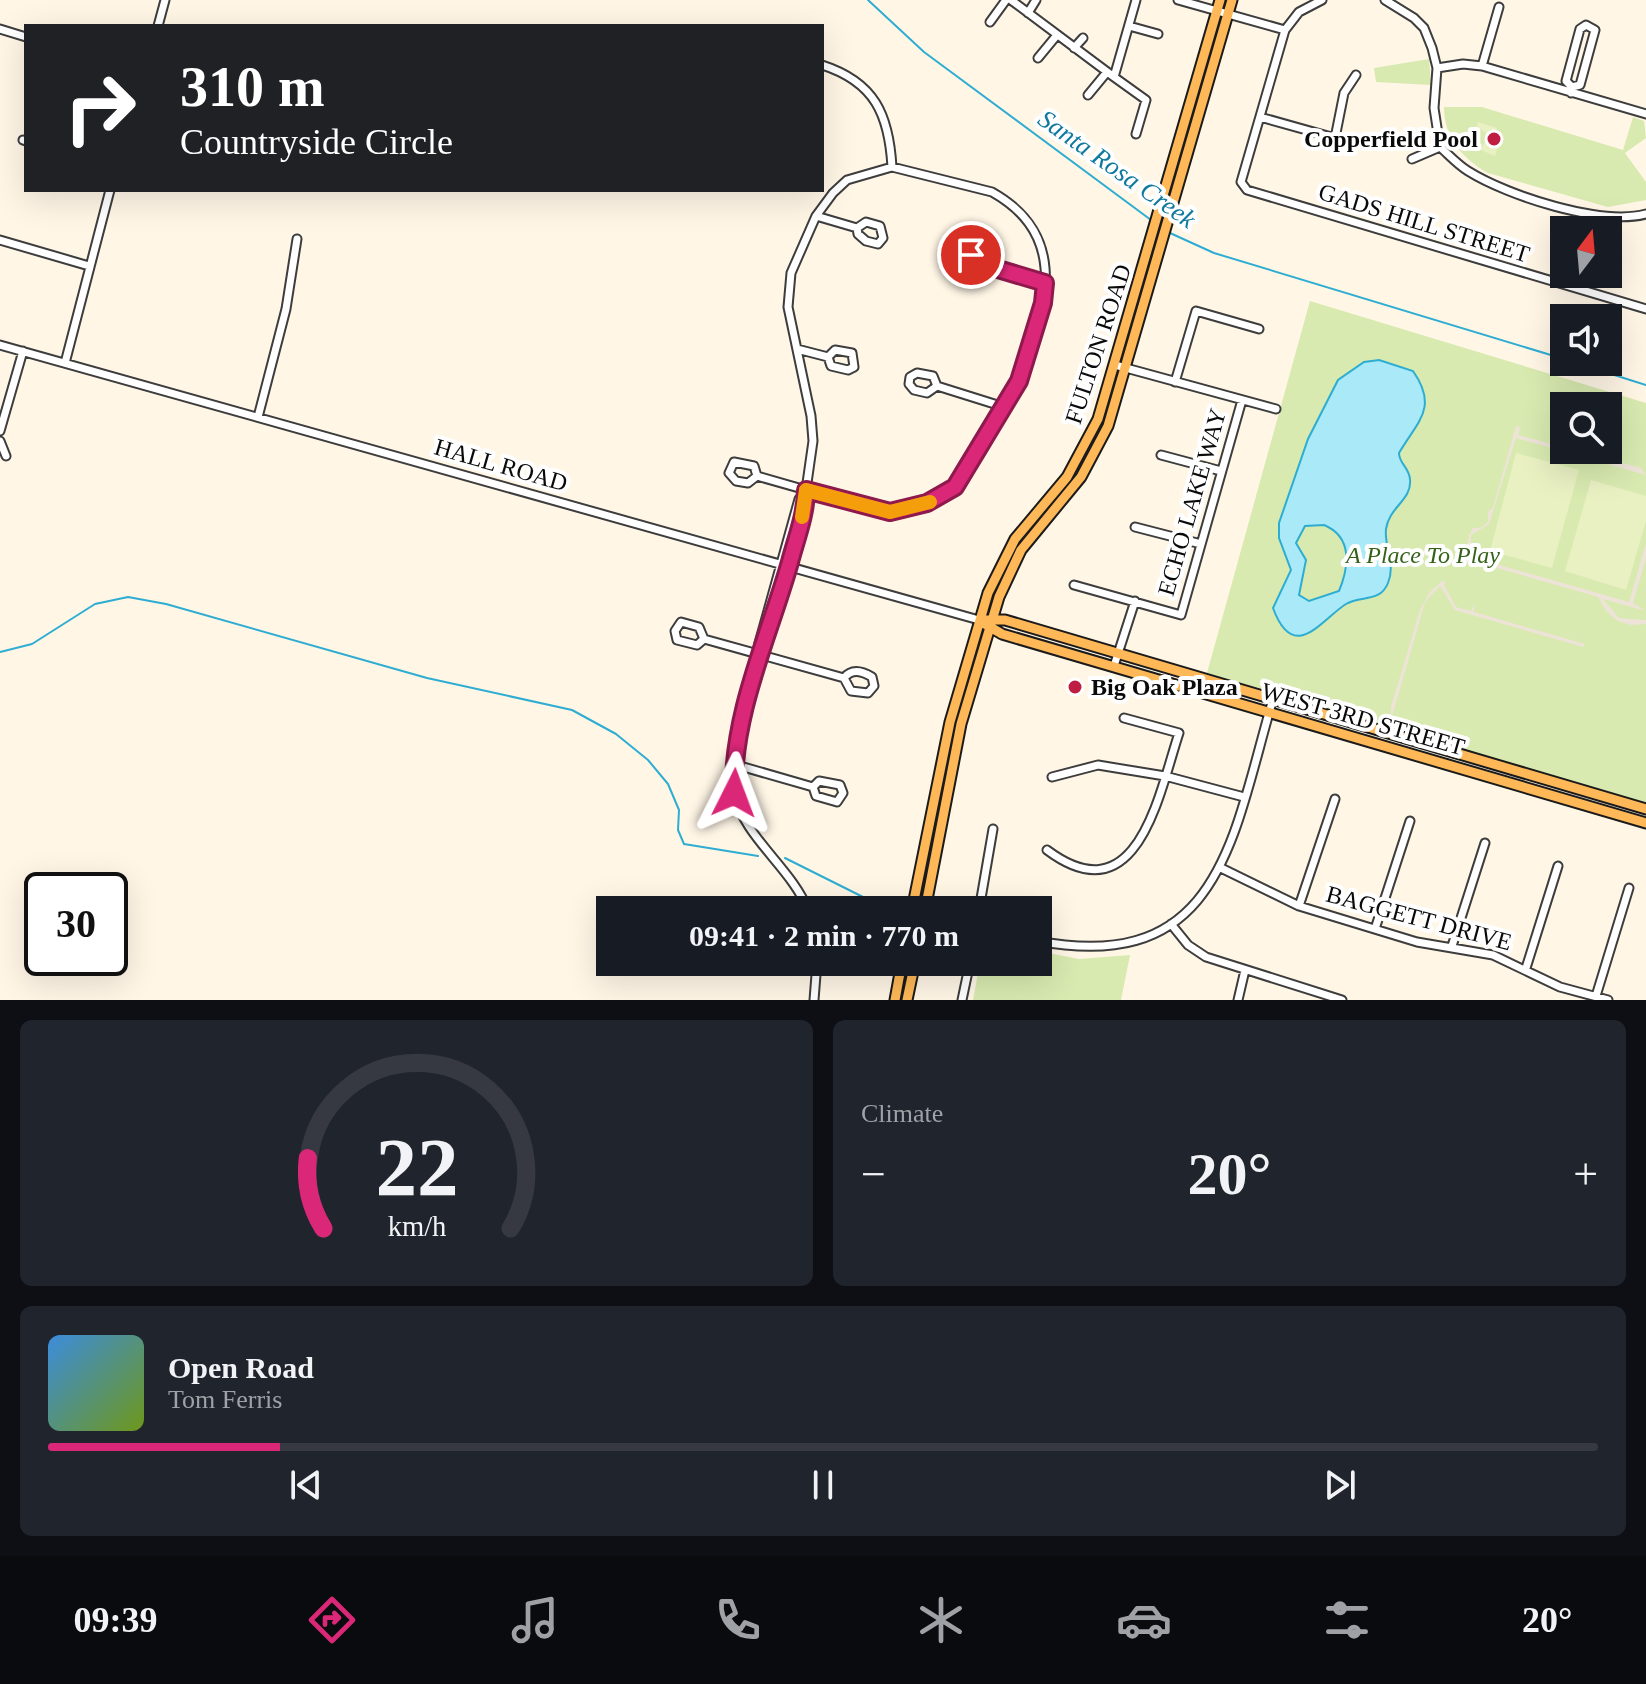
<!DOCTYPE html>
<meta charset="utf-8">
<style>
body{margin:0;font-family:"Times New Roman",serif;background:#20242c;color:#f1f3f6;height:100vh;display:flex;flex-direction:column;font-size:30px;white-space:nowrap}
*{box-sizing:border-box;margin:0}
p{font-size:26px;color:#9ea1a6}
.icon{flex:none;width:44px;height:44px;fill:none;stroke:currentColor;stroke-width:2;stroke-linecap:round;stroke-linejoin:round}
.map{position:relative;height:1000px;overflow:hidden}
.panel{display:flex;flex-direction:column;gap:20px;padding:20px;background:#0d0f14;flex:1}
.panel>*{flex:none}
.top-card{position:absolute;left:24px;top:24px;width:800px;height:168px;border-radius:0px;box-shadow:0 8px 32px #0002;background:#202124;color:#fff;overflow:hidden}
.needle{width:52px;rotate:16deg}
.tools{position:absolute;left:1550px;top:216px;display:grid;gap:16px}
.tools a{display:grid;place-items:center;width:72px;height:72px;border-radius:0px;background:#171b24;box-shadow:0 8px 32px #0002;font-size:40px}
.speed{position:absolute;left:24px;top:872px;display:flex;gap:16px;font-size:40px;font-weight:700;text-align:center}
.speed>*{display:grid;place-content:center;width:104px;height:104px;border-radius:50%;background:#171b24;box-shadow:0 8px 32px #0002;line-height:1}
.speed .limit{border:4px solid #111;border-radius:12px;background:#fff;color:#111}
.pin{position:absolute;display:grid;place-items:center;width:68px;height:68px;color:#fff;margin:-34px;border:4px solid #fff;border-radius:50%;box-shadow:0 2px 8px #0007}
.me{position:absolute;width:88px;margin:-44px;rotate:3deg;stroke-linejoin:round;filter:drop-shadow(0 0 6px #0008)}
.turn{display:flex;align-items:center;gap:28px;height:168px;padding:0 24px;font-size:36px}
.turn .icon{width:104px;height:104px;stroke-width:2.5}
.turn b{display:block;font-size:56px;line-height:68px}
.big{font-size:60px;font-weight:600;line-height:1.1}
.panel .tile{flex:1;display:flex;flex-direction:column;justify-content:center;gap:12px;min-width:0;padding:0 28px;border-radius:12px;background:#20242c}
.panel .dial{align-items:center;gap:0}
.dial svg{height:208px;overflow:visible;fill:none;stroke:#363941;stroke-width:7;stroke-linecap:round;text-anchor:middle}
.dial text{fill:#f1f3f6;stroke:none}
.song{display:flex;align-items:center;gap:24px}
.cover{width:96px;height:96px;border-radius:12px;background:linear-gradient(135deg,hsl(210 70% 55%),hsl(80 70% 35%))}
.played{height:8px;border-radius:4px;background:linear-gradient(90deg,#db2777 15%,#363941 15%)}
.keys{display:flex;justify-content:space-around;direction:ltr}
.heat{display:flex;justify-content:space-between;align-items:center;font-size:44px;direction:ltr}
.panel .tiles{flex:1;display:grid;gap:20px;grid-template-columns:1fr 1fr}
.tile:last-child{grid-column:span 2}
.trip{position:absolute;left:596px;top:896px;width:456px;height:80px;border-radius:0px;background:#171b24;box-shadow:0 8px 32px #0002;font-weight:600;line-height:80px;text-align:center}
.tab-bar{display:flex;height:128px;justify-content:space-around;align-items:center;background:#090b0e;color:#9ea1a6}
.tab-bar .icon{width:56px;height:56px}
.tab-bar .on{color:#db2777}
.tab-bar b{font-size:36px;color:#f1f3f6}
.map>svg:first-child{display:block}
</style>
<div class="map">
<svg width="1646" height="1000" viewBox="0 0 1646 1000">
<rect width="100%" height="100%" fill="#fff6e6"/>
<path fill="#d8eab0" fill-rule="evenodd" d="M1429,59L1431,85L1376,82L1374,68Z
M1444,107H1482L1623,150L1633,117L1644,121L1646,138L1625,153L1646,182V200L1608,207L1488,173C1462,158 1444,138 1444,107Z
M1310,301L1646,403V803L1207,673ZM1564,406H1608V450H1564Z
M1038,951L1079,959L1130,955L1121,1000H973L980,962H1038Z"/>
<path fill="#e9f0c2" d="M1478,122L1497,128L1495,133L1501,135L1495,156L1481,150L1488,135L1477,126Z
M1516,453L1579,470L1552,568L1490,551Z
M1591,480L1646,496V521L1626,590L1565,571Z"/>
<path fill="#ede3d7" d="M1516,426L1520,427L1518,435L1641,468L1646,475L1516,438L1489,524L1471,535V557L1629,602L1646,543V558L1633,603L1646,611L1603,599L1619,618L1646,620V624L1631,625L1618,621L1606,611L1598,597L1487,565L1485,572V564L1470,560L1465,565L1469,535L1473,528H1480L1488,522V512L1493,507Z
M1442,581L1446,582L1444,585L1456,607L1471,611L1474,604V612L1585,644L1583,647L1455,610L1440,586L1425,602L1391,720V707L1420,610L1429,593Z"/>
<path fill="#a9e9f8" stroke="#2eadd2" stroke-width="2" fill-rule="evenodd" d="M1379,360L1413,371C1439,408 1417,422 1399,453C1399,464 1410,468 1410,480C1412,500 1389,507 1386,529C1384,548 1396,563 1388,583C1380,603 1361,595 1346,604C1322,619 1294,665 1273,608L1291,570L1279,538V523L1308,439L1338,380L1364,362ZM1324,525C1353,537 1349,567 1339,591L1309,601L1299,595L1306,560L1296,543L1305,526Z"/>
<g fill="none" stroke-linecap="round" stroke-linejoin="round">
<path stroke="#2eadd2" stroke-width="2" d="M868,0L924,52L1151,220
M1170,233L1214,253L1564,359
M1573,362L1646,385
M0,652L32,644L95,604L128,597L166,604L427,678L572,710L616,734L648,760L668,784L679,810L678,830L684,844L758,856
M785,858L889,910"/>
<g stroke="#3d3d3d" stroke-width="11">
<path id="minor" d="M1011,0L1114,77L1136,0
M1178,0L1285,30
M1322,0L1299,12L1285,30L1241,182L1247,190L1646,309
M1385,0L1414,18L1424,28L1432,48L1437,68L1434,108L1440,147C1449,155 1458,165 1468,171C1508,196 1601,226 1646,214
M1028,13L1036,0
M990,22L1006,0
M158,26L165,0
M1129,26L1158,34
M0,29L26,37
M1074,48L1083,38
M1038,58L1057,35
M822,65C875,82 889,115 892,167
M1482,66L1499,7
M1437,68L1463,64L1482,66L1646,114
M1114,77L1146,100L1136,134
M1571,93L1572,87L1580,85L1595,30L1586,25L1580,29L1566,81L1572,87
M1088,95L1107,72
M1260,117L1335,138L1344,93L1356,75
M23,140L26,141
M1412,159L1440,147
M892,167L992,192C1022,209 1042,232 1045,268C1050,320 992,449 956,486C944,497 928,504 913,508C878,518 839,500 806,490L813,441L811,416L788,307L791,273L816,216L833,193L847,180Z
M816,216L857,228L858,234L866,241L878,244L883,238L880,226L866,222L857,228
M0,240L89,266
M971,261L963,267L946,262L944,257L952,246L965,249L971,261L1045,283
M0,345L979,620
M797,349L828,357L831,366L848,370L854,367L852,353L835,350L828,357
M65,363L110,190
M1115,365L1276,409
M1175,382L1196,311L1259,329
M937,386L927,393L914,390L909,384L910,377L917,373L933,376L937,386L1004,407
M258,417L286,309L297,239
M0,431L23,351
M0,441L6,456
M1161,455L1221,471
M757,476L748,483L736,481L729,473L734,462L754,466L757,476L806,490
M806,490V503C793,549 784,600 766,644C753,674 727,760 734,792C743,837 791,867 808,910
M1135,527L1201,544
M1074,585L1181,615L1242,400
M704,639L697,645L677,640L675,631L681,622L699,627L704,639L844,678L851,691L868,693L874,686L872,677C862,671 852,668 844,678
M760,654L759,643L799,499L805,492
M1114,666L1135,601
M733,764L813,787L816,796L837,802L843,793L840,785L819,781L813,787
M1052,777L1098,765L1165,776L1244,797
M1047,850C1138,918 1159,793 1179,733L1124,718
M1221,868L1299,906L1417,942L1493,955L1560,987L1608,1000
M1299,906L1335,799
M681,910L689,905L706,910
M979,910L993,829
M1171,924L1188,945L1206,957L1342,1000
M1375,929L1410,821
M1038,941C1222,976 1233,834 1273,699
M1452,946L1485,843
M1526,968L1558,866
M1596,996L1629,888
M814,1000L817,962
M962,1000L970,962
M1238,1000L1245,970"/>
</g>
<g stroke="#1b1b1b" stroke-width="13">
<path id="major" d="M986,620H1005L1646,809
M985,624L1002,634L1646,823
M912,910L950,722L988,593L1015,539L1067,477L1098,419L1220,0
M925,910L961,724L999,597L1021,550L1081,477L1108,426L1232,0
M895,1000L902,962
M907,1000L915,962"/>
</g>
<use href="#minor" stroke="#fff" stroke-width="7"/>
<use href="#major" stroke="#feb857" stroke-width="9"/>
</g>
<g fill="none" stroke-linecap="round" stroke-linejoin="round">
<g stroke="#8e194d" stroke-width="20">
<path id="route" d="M734,793C732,714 769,636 790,562C796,539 806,514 806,490L890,512L927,503L955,487L1019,381L1043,303L1045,283L971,261V255"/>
</g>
<use href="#route" stroke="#db2777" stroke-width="14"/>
<path stroke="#f59e0b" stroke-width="14" d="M802,517L806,490L890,512L930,502"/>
</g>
<g fill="#bd1e42" stroke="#fff" stroke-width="3">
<circle cx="1494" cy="139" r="8"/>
<circle cx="1075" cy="687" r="8"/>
</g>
<g text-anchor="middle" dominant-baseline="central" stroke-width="8" stroke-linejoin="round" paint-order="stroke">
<g font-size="24" font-weight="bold" fill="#0a0a0a" stroke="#fff" text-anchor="end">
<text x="1478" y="139">Copperfield Pool</text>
<text x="1091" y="687" text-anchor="start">Big Oak Plaza</text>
</g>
<g font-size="24" fill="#0a0a0a" stroke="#fff">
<text transform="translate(1424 223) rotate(17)">GADS HILL STREET</text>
<text transform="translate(1098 344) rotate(-72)">FULTON ROAD</text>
<text transform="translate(501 465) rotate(16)">HALL ROAD</text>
<text transform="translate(1192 502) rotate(-74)">ECHO LAKE WAY</text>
<text transform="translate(1363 719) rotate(16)">WEST 3RD STREET</text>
<text transform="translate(1419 918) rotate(15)">BAGGETT DRIVE</text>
</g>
<g font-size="24" font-style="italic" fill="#356219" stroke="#fff">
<text x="1423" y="555">A Place To Play</text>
</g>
<g font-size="26" font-style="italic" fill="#10799e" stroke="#fff">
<text transform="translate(1117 169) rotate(35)">Santa Rosa Creek</text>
</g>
</g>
</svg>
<div class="tools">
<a><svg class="needle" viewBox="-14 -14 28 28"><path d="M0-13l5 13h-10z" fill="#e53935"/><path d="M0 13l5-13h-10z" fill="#9ea1a6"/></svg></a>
<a><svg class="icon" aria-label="sound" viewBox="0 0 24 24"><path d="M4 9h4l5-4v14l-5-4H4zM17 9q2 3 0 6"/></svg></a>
<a><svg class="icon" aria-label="search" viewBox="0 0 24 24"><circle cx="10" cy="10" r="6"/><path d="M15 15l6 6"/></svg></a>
</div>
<div class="speed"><div class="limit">30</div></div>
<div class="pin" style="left:971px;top:255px;background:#d93025"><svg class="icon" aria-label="arrive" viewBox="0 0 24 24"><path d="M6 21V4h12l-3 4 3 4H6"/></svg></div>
<svg class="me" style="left:734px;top:793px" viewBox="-20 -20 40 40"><path d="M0-17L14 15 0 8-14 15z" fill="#db2777" stroke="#fff" stroke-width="4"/></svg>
<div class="trip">09:41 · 2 min · 770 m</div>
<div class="top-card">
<div class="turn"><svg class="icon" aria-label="right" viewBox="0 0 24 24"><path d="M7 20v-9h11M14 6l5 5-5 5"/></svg><div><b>310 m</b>Countryside Circle</div></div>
</div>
</div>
<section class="panel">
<div class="tiles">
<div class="tile dial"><svg viewBox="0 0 100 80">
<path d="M14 69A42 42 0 1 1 86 69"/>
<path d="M14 69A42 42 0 0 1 8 42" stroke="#db2777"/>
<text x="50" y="56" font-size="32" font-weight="700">22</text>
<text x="50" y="72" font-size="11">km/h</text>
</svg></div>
<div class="tile"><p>Climate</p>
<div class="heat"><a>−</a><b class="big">20°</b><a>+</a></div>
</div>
<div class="tile">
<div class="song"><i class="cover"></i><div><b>Open Road</b><p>Tom Ferris</p></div></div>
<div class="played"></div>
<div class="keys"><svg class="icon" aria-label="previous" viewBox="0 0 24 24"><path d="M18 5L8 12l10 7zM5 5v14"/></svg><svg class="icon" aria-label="pause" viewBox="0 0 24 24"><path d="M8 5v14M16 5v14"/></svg><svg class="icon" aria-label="next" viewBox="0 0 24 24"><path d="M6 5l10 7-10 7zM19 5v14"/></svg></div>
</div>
</div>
</section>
<nav class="tab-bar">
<b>09:39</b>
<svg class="icon on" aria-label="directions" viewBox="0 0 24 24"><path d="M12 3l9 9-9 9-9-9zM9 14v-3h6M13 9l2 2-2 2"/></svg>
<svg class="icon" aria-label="music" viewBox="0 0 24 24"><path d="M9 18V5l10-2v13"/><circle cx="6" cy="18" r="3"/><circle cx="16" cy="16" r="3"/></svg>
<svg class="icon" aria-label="phone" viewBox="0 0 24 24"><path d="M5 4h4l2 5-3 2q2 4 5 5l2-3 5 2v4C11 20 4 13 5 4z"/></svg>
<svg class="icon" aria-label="climate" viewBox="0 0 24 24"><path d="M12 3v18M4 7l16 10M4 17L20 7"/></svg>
<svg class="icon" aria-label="car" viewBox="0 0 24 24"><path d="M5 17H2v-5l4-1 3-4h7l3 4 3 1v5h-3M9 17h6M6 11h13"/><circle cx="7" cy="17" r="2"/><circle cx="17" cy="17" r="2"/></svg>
<svg class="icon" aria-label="filters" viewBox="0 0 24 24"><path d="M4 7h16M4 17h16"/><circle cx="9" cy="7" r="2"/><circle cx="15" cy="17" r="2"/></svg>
<b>20°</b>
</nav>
